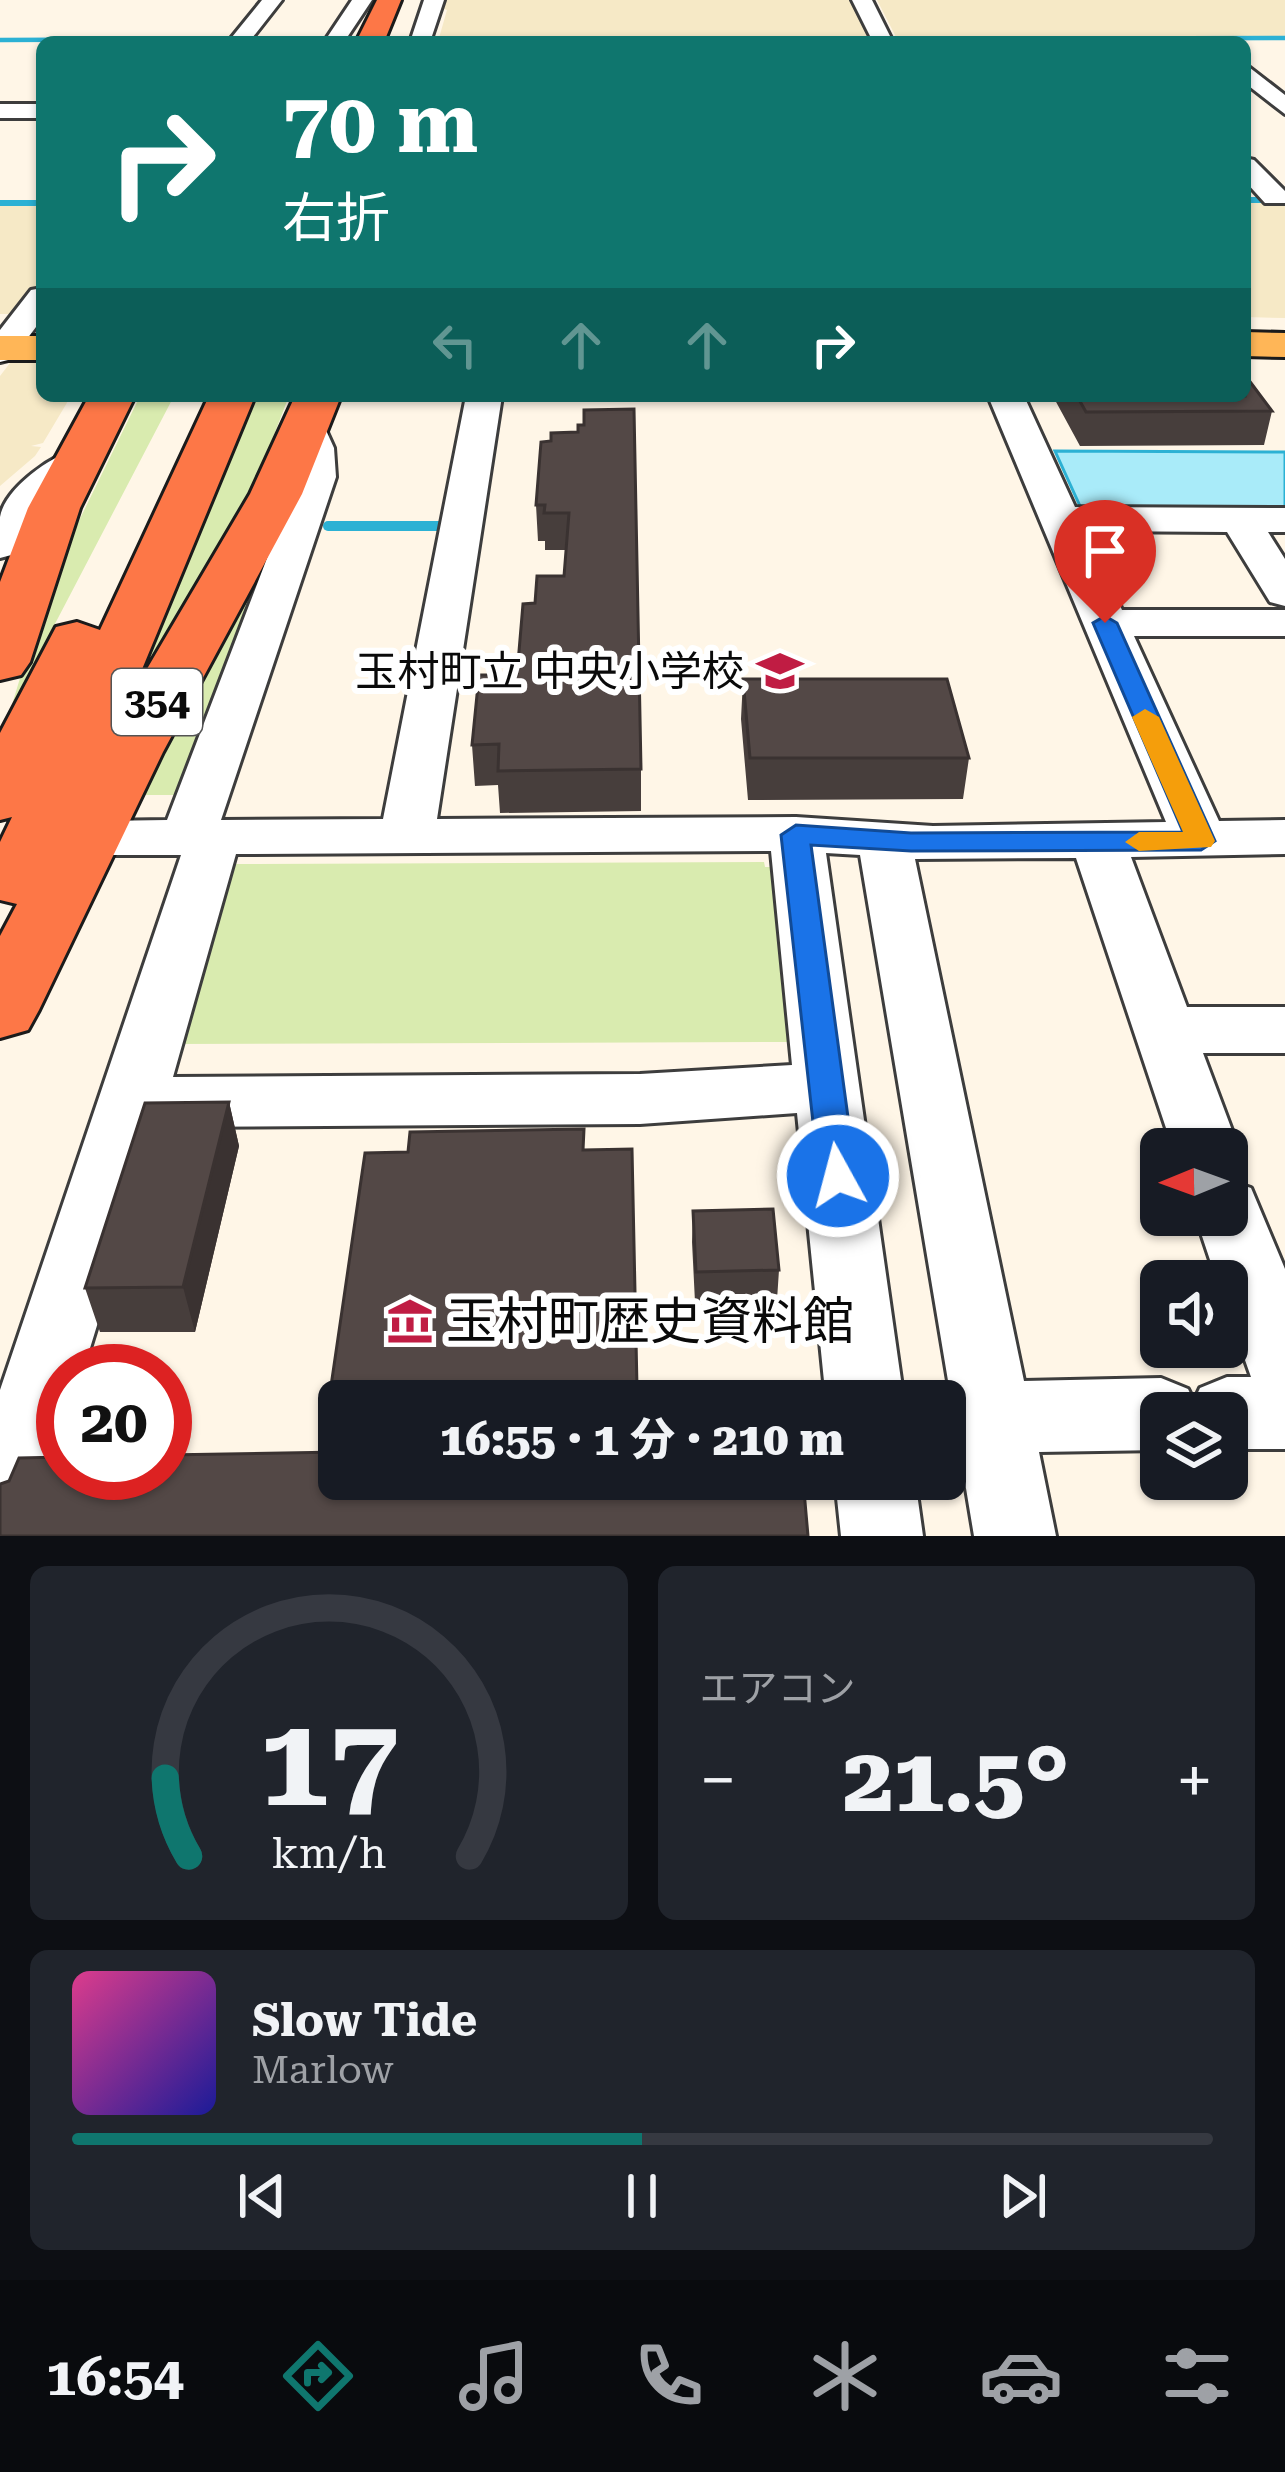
<!DOCTYPE html>
<html lang="ja">
<meta charset="utf-8">
<style>
body{margin:0;font-family:"Roboto Serif","Noto Sans JP",serif;background:#20242c;color:#f1f3f6;height:100vh;display:flex;flex-direction:column;font-size:45px;white-space:nowrap}
*{box-sizing:border-box;margin:0}
p{font-size:39px;color:#9ea1a6}
.icon{flex:none;width:66px;height:66px;fill:none;stroke:currentColor;stroke-width:2;stroke-linecap:round;stroke-linejoin:round}
.map{position:relative;height:1536px;overflow:hidden}
.drawer{display:flex;flex-direction:column;gap:30px;padding:30px;background:#0d0f14;flex:1}
.drawer>*{flex:none}
.hud{position:absolute;left:36px;top:36px;width:1215px;height:366px;border-radius:18px;box-shadow:0 3px 9px #0004;background:#0f766e;color:#fff;overflow:hidden}
.needle{width:78px;rotate:269deg}
.buttons{position:absolute;left:1140px;top:1128px;display:grid;gap:24px}
.buttons a{display:grid;place-items:center;width:108px;height:108px;border-radius:18px;background:#171b24;box-shadow:0 3px 9px #0004;font-size:60px}
.speed{position:absolute;left:36px;top:1344px;display:flex;gap:24px;font-size:60px;font-weight:700;text-align:center}
.speed>*{display:grid;place-content:center;width:156px;height:156px;border-radius:50%;background:#171b24;box-shadow:0 3px 9px #0004;line-height:1}
.speed .limit{border:18px solid #d22;background:#fff;color:#111}
.pin{position:absolute;display:grid;place-items:center;width:102px;height:102px;color:#fff;margin:-123px -51px;border-radius:50% 50% 50% 0;rotate:-45deg;box-shadow:0 0 12px #0007}
.pin .icon{rotate:45deg}
.me{position:absolute;width:132px;margin:-66px;rotate:353deg;stroke-linejoin:round;filter:drop-shadow(0 0 9px #0008)}
.turn{display:flex;align-items:center;gap:42px;height:252px;padding:0 48px;font-size:54px}
.turn .icon{width:156px;height:156px;stroke-width:2.5}
.turn b{display:block;font-size:84px;line-height:102px}
.lanes{display:flex;align-items:center;height:114px;padding:0 48px;background:#0003;justify-content:center;gap:60px;direction:ltr}
.lanes .off{opacity:.35}
.big{font-size:90px;font-weight:800;line-height:1.1}
.drawer .widget{flex:1;display:flex;flex-direction:column;justify-content:center;gap:18px;min-width:0;padding:0 42px;border-radius:18px;background:#20242c}
.drawer .dial{align-items:center;gap:0}
.dial svg{height:312px;overflow:visible;fill:none;stroke:#363941;stroke-width:7;stroke-linecap:round;text-anchor:middle}
.dial text{fill:#f1f3f6;stroke:none}
.song{display:flex;align-items:center;gap:36px}
.cover{width:144px;height:144px;border-radius:18px;background:linear-gradient(135deg,hsl(330 70% 55%),hsl(240 70% 35%))}
.played{height:12px;border-radius:6px;background:linear-gradient(90deg,#0f766e 50%,#363941 50%)}
.keys{display:flex;justify-content:space-around;direction:ltr}
.heat{display:flex;justify-content:space-between;align-items:center;font-size:66px;direction:ltr}
.drawer .tiles{flex:1;display:grid;gap:30px;grid-template-columns:1fr 1fr}
.widget:last-child{grid-column:span 2}
.trip{position:absolute;left:318px;top:1380px;width:648px;height:120px;border-radius:18px;background:#171b24;box-shadow:0 3px 9px #0004;font-weight:800;line-height:120px;text-align:center}
.tab-bar{display:flex;height:192px;justify-content:space-around;align-items:center;background:#090b0e;color:#9ea1a6}
.tab-bar .icon{width:84px;height:84px}
.tab-bar .current{color:#0f766e}
.tab-bar b{font-size:54px;color:#f1f3f6}
.map>svg:first-child{display:block}
</style>
<div class="map">
<svg width="1285" height="1536" viewBox="0 0 1285 1536">
<rect width="100%" height="100%" fill="#fff6e7"/>
<path fill="#f6e9c6" d="M442,0H851L869,37L439,38L447,10L439,7Z
M877,0H1285V37H896Z
M1245,201L1285,204V318L1245,317Z
M0,206H42V278L14,314H0Z
M42,362V396H71L43,443L31,446L41,447L35,456L0,486V376L10,363Z"/>
<path fill="#d9ebaf" d="M140,396H174L11,708L49,582Z
M255,396H289L248,502H242L117,726L226,457L231,455Z
M252,569H270L181,795H139Z
M764,862L765,867H779L798,1042L170,1044L225,864Z"/>
<path fill="#a9ebf9" stroke="#2cb1d4" stroke-width="3" d="M1055,451L1285,452V507L1088,509L1080,506Z"/>
<g fill="none" stroke-linecap="round" stroke-linejoin="round">
<path stroke="#2cb1d4" stroke-width="4.5" d="M252,39H317
M440,39H867
M895,39L1285,38
M0,40L232,39"/>
<path stroke="#2cb1d4" stroke-width="6" d="M1245,200H1285
M0,203H42"/>
<path stroke="#2cb1d4" stroke-width="10" d="M328,526H442"/>
<g stroke="#3d3d3d" stroke-width="6">
<path id="minor" d="M262,0H282L249,42H228Z
M352,0H372L344,42H324Z
M424,0H444L430,42H410Z
M852,0H872L893,42H873Z
M1245,64L1285,95V114L1245,83Z
M0,104H42V118H0Z
M1245,158L1254,160L1285,191V203H1265L1245,181Z
M42,288V319L12,359L0,362V330L31,290Z
M466,396H502L437,819L796,817L933,826L1166,822L988,396H1024L1075,507L1285,508V532H1268L1285,559V606L1270,602L1227,532L1086,531L1122,610H1285V636H1134L1219,821L1285,820V854L1131,857L1187,1007H1285V1053H1203L1239,1149L1230,1168L1227,1149H1173L1076,858L915,859L1024,1381L1161,1378L1188,1389L1194,1401L1200,1388L1227,1377H1251L1227,1309V1281H1217L1195,1215H1227V1180L1251,1188L1285,1269V1449H1227V1413H1161V1450L1039,1452L1056,1536H974L860,855L826,853L904,1401H826L797,1113L640,1124L158,1127L83,1371H63C63,1436 55,1475 29,1535L0,1536V1390L181,855H102L83,850L75,838L83,826L102,821L167,820L298,477L289,425L294,417H320L334,448L336,477L221,820L383,819ZM771,851L792,1065L640,1074L173,1077L236,854Z
M82,447L95,450L101,458L95,466L45,504L15,554L0,558C0,545 0,529 0,517C5,487 55,453 82,447Z
M835,1479H915L923,1536H841Z"/>
</g>
<g stroke="#1b1b1b" stroke-width="6">
<path id="major" d="M1245,332L1285,333V357L1245,356Z
M0,336H42V360H0Z"/>
</g>
<g stroke="#1b1b1b" stroke-width="6">
<path id="highway" d="M377,0H401L384,42H356Z
M89,396H135L80,508L30,662L21,675L0,680V582L28,508Z
M209,396H255L131,696L250,494L295,396H341L302,494L163,752L39,1010L28,1030L0,1038V936L17,904L0,900V842L12,817L0,820V733L56,627L77,622L100,630Z"/>
</g>
<use href="#minor" fill="#fff" fill-rule="evenodd"/>
<use href="#major" fill="#ffb657" fill-rule="evenodd"/>
<use href="#highway" fill="#fd7747" fill-rule="evenodd"/>
</g>
<path fill="#473e3c" d="M1056,396H1245L1272,411L1264,445L1080,446L1055,400Z
M551,441L641,769V811L500,813L498,785L475,786L472,745L517,675L535,603L564,576L566,550H545V541H538L536,505Z
M743,679L969,758L963,799L748,800L741,719Z
M229,1102L239,1146L195,1332H100L85,1288Z
M632,1149L637,1401H339V1438L330,1393L584,1150Z
M693,1211L779,1270L777,1300L695,1302L692,1242Z"/>
<path fill="#3a3231" d="M229,1102L239,1146L195,1332L183,1287Z"/>
<path fill="#534846" stroke="#3a3231" stroke-width="3" d="M1245,375L1272,411L1086,412L1077,396H1245Z
M634,409L641,769L498,771L499,744L472,745L479,675H517L523,604L535,603L537,576H564L569,513H544L545,505H536L541,442L551,441V433L578,432V425H584V410Z
M743,679H947L969,758H750Z
M229,1102L183,1287L85,1288L145,1103Z
M584,1129L583,1150L632,1149L637,1388L542,1389V1401H490L491,1390L330,1393L365,1153L408,1152L410,1132Z
M773,1209L779,1270L696,1272L693,1211Z
M339,1452V1479H803L808,1536H0V1484L9,1481L19,1458L63,1457V1473H165V1455Z"/>
<path fill="#1a73e8" stroke="#114b97" stroke-width="3" d="M1105,616L1117,623L1215,841L1201,850L911,851L811,845L856,1176L850,1187L838,1191L825,1187L819,1176L781,835L796,825L911,833L1183,832L1093,623Z"/>
<path fill="#f59e0b" d="M1145,709L1159,717L1215,841L1211,847L1139,851L1125,842L1139,832H1183L1132,717Z"/>
<defs>
<g id="school-bare" transform="scale(3.6)"><path d="M0-5L7-2L0 1L-7-2ZM-4 1L0 2.5L4 1V4Q0 6-4 4Z" fill="#c01c43" stroke="#fff" stroke-width="2.5" paint-order="stroke"/></g>
<g id="museum-bare" transform="scale(3.6)"><path d="M0-6L6-3V-2H-6V-3ZM-5-1h2V3h-2ZM-1-1h2V3h-2ZM3-1h2V3H3ZM-6 4H6V6H-6Z" fill="#c01c43" stroke="#fff" stroke-width="2.5" paint-order="stroke"/></g>
</defs>
<g fill-rule="evenodd">
<use href="#school-bare" x="780" y="671"/>
<use href="#museum-bare" x="410" y="1321"/>
</g>
<g text-anchor="middle" dominant-baseline="central" stroke-width="12" stroke-linejoin="round" paint-order="stroke">
<rect fill="#fff" stroke="#545454" stroke-width="3" x="112" y="669" width="90" height="66" rx="9"/>
<g font-size="39" font-weight="bold" fill="#0a0a0a">
<text x="157" y="702">354</text>
</g>
<g font-size="42" fill="#0a0a0a" stroke="#fff" text-anchor="end">
<text x="744" y="671">玉村町立 中央小学校</text>
</g>
<g font-size="51" fill="#0a0a0a" stroke="#fff" text-anchor="start">
<text x="446" y="1321">玉村町歴史資料館</text>
</g>
</g>
</svg>
<div class="buttons">
<a><svg class="needle" viewBox="-14 -14 28 28"><path d="M0-13l5 13h-10z" fill="#e53935"/><path d="M0 13l5-13h-10z" fill="#9ea1a6"/></svg></a>
<a><svg class="icon" aria-label="sound" viewBox="0 0 24 24"><path d="M4 9h4l5-4v14l-5-4H4zM17 9q2 3 0 6"/></svg></a>
<a><svg class="icon" aria-label="layers" viewBox="0 0 24 24"><path d="M12 4l9 5-9 5-9-5zM3 14l9 5 9-5"/></svg></a>
</div>
<div class="speed"><div class="limit">20</div></div>
<div class="pin" style="left:1105px;top:623px;background:#d93025"><svg class="icon" aria-label="arrive" viewBox="0 0 24 24"><path d="M6 21V4h12l-3 4 3 4H6"/></svg></div>
<svg class="me" style="left:838px;top:1176px" viewBox="-20 -20 40 40"><circle r="17" fill="#1a73e8" stroke="#fff" stroke-width="3"/><path d="M0-11L8 9 0 5-8 9z" fill="#fff"/></svg>
<div class="trip">16:55 · 1 分 · 210 m</div>
<div class="hud">
<div class="turn"><svg class="icon" aria-label="right" viewBox="0 0 24 24"><path d="M7 20v-9h11M14 6l5 5-5 5"/></svg><div><b>70 m</b>右折</div></div>
<div class="lanes"><svg class="icon off" aria-label="left" viewBox="0 0 24 24"><path d="M17 20v-9H6M10 6l-5 5 5 5"/></svg><svg class="icon off" aria-label="ahead" viewBox="0 0 24 24"><path d="M12 20V5M6 11l6-6 6 6"/></svg><svg class="icon off" aria-label="ahead" viewBox="0 0 24 24"><path d="M12 20V5M6 11l6-6 6 6"/></svg><svg class="icon" aria-label="right" viewBox="0 0 24 24"><path d="M7 20v-9h11M14 6l5 5-5 5"/></svg></div>
</div>
</div>
<section class="drawer">
<div class="tiles">
<div class="widget dial"><svg viewBox="0 0 100 80">
<path d="M14 69A42 42 0 1 1 86 69"/>
<path d="M14 69A42 42 0 0 1 8 49" stroke="#0f766e"/>
<text x="50" y="56" font-size="32" font-weight="700">17</text>
<text x="50" y="72" font-size="11">km/h</text>
</svg></div>
<div class="widget"><p>エアコン</p>
<div class="heat"><a>−</a><b class="big">21.5°</b><a>+</a></div>
</div>
<div class="widget">
<div class="song"><i class="cover"></i><div><b>Slow Tide</b><p>Marlow</p></div></div>
<div class="played"></div>
<div class="keys"><svg class="icon" aria-label="previous" viewBox="0 0 24 24"><path d="M18 5L8 12l10 7zM5 5v14"/></svg><svg class="icon" aria-label="pause" viewBox="0 0 24 24"><path d="M8 5v14M16 5v14"/></svg><svg class="icon" aria-label="next" viewBox="0 0 24 24"><path d="M6 5l10 7-10 7zM19 5v14"/></svg></div>
</div>
</div>
</section>
<nav class="tab-bar">
<b>16:54</b>
<svg class="icon current" aria-label="directions" viewBox="0 0 24 24"><path d="M12 3l9 9-9 9-9-9zM9 14v-3h6M13 9l2 2-2 2"/></svg>
<svg class="icon" aria-label="music" viewBox="0 0 24 24"><path d="M9 18V5l10-2v13"/><circle cx="6" cy="18" r="3"/><circle cx="16" cy="16" r="3"/></svg>
<svg class="icon" aria-label="phone" viewBox="0 0 24 24"><path d="M5 4h4l2 5-3 2q2 4 5 5l2-3 5 2v4C11 20 4 13 5 4z"/></svg>
<svg class="icon" aria-label="climate" viewBox="0 0 24 24"><path d="M12 3v18M4 7l16 10M4 17L20 7"/></svg>
<svg class="icon" aria-label="car" viewBox="0 0 24 24"><path d="M5 17H2v-5l4-1 3-4h7l3 4 3 1v5h-3M9 17h6M6 11h13"/><circle cx="7" cy="17" r="2"/><circle cx="17" cy="17" r="2"/></svg>
<svg class="icon" aria-label="filters" viewBox="0 0 24 24"><path d="M4 7h16M4 17h16"/><circle cx="9" cy="7" r="2"/><circle cx="15" cy="17" r="2"/></svg>
</nav>
